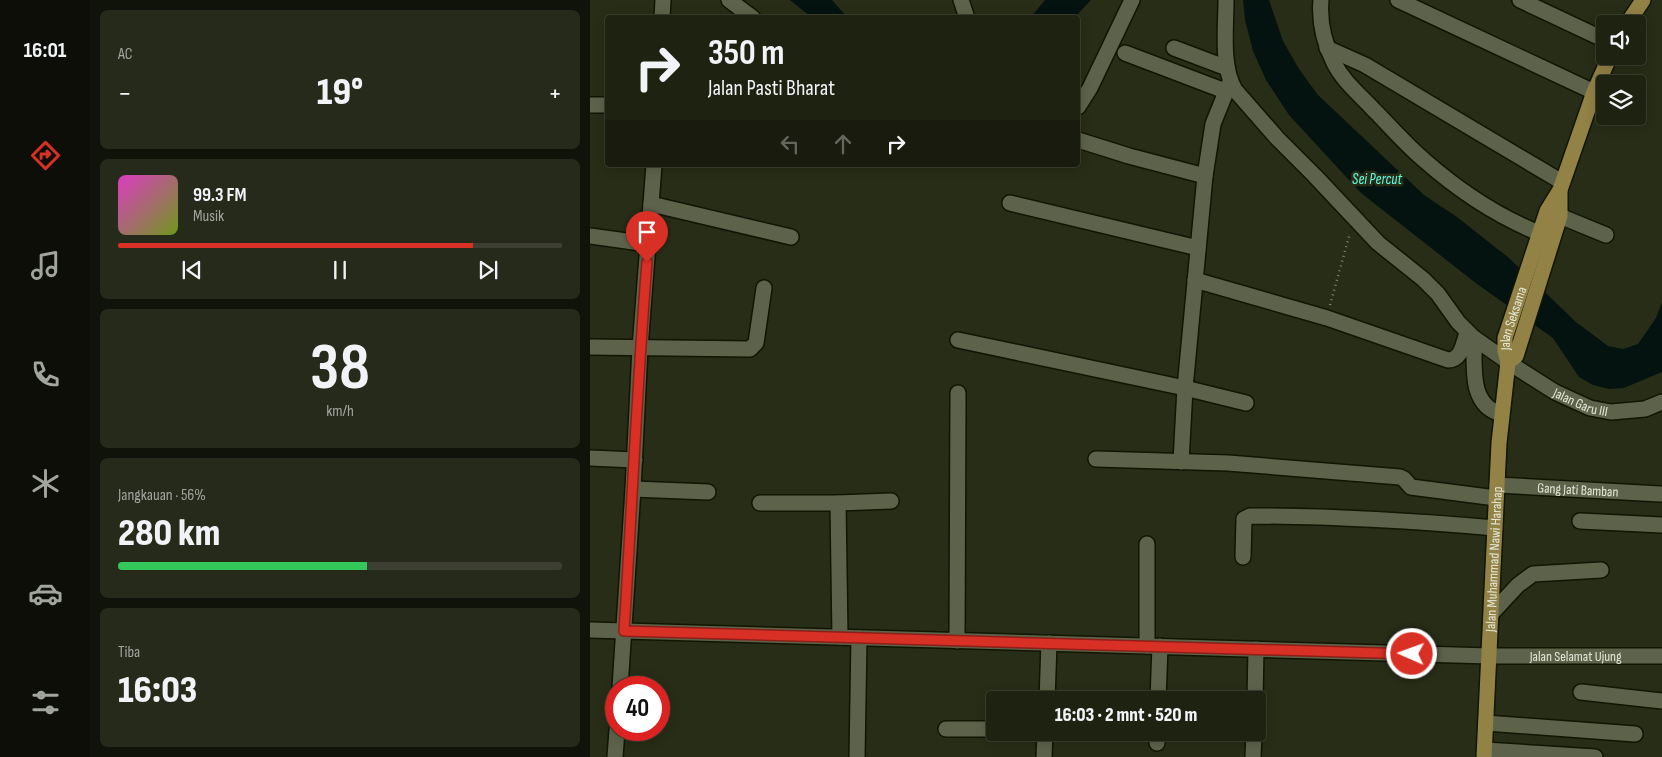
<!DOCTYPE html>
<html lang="id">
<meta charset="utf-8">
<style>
body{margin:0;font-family:"Sofia Sans Condensed",sans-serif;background:#262a1a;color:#f1f3f6;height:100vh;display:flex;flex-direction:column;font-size:19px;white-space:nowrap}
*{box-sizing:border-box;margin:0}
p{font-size:16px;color:#a1a49f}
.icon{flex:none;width:28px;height:28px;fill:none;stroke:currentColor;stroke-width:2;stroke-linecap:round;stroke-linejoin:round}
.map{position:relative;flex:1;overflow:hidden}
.panel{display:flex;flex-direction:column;gap:10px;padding:10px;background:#101309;width:500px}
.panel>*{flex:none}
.banner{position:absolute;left:15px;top:15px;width:475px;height:152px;border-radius:5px;box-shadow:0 2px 12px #0003,0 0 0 1px #3c3f31;background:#1e2211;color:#f1f3f6;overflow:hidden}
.fabs{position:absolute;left:1006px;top:15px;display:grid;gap:10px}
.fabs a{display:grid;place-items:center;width:50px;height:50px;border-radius:5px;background:#1e2211;box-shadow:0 2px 12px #0003,0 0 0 1px #3c3f31;font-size:25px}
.speed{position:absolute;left:15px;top:676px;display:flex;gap:10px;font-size:25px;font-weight:700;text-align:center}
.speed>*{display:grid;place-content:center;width:65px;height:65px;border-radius:50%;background:#1e2211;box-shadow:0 2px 12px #0003,0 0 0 1px #3c3f31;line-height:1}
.speed .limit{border:8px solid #d22;background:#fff;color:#111}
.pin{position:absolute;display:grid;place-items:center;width:42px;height:42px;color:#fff;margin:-51px -21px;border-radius:50% 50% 50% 0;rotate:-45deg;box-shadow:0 0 5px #0007}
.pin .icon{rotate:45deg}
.me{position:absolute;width:55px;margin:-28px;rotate:272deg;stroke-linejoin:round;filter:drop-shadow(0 0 4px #0008)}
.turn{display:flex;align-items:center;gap:18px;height:105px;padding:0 20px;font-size:22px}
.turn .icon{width:65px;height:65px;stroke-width:2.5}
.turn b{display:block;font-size:35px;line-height:42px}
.lanes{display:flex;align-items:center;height:48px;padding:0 20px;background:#0003;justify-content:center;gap:25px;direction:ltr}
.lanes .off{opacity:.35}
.big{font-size:38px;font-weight:800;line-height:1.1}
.panel .tile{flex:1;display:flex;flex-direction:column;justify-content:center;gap:8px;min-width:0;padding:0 18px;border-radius:8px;background:#262a1a}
.panel .dial{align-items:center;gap:0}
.dial b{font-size:65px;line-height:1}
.song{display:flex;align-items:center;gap:15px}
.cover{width:60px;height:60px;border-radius:8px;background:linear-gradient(135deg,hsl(310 70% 55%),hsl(80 70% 35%))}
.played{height:5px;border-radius:2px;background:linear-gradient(90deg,#d93025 80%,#3c3f31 80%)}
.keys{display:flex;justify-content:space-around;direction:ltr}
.heat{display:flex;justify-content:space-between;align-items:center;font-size:28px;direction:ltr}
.charge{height:8px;border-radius:4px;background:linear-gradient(90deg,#34c759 56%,#3c3f31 0)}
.trip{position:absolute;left:396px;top:691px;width:280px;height:50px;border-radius:5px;background:#1e2211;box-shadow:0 2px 12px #0003,0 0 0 1px #3c3f31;font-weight:800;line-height:50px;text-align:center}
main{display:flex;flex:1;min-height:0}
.tab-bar{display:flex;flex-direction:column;width:90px;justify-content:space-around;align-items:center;background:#0c0e07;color:#a1a49f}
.tab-bar .icon{width:35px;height:35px}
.tab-bar .selected{color:#d93025}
.tab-bar b{font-size:22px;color:#f1f3f6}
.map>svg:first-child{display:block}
</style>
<main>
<nav class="tab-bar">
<b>16:01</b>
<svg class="icon selected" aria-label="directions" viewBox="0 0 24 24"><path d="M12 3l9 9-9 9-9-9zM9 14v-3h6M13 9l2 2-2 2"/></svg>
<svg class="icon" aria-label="music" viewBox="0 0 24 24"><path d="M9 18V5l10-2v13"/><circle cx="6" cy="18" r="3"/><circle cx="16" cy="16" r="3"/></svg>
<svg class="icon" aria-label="phone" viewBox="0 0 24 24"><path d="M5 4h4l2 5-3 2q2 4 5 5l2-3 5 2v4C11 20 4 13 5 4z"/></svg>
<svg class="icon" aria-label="climate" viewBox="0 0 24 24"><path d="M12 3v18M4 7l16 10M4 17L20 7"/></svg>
<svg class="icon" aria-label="car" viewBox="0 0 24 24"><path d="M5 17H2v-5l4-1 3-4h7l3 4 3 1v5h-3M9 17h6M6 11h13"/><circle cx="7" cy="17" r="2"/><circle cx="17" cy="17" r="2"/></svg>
<svg class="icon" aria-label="filters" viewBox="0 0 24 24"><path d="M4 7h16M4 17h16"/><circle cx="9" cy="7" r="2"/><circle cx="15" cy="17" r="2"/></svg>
</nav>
<section class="panel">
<div class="tile"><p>AC</p>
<div class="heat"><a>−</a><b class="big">19°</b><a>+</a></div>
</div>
<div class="tile">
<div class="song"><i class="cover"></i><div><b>99.3 FM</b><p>Musik</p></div></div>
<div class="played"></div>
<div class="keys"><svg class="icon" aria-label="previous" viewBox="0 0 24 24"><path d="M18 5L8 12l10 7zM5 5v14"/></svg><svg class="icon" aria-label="pause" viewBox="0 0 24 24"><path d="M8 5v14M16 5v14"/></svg><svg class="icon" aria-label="next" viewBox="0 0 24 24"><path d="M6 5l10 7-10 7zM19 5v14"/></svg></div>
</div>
<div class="tile dial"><b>38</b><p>km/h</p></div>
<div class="tile"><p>Jangkauan · 56%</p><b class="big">280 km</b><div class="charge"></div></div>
<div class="tile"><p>Tiba</p><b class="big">16:03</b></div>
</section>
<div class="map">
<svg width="1072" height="757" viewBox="0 0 1072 757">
<rect width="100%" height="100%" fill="#282d17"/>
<path fill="#051310" d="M200,0H242L257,17H221Z
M455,0H501L485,17H441Z
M653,0H679L693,41L709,69L728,95L834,195L867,217L919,258L986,322L1018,346L1033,349L1048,344L1066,318L1072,302V372L1034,388L1019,389L1003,385L989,377L963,338L887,284L771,193L699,115L676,80L663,51L655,20Z"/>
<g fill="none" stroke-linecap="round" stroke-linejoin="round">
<g stroke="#111502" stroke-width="18">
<g id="minor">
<path d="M139,0L163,18"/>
<path d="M371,0L377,18"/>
<path id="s1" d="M636,0C636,28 631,66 645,90L687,138L725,176L788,243L833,279L848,294L868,322L884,338L924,366L965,392L1000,408L1021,412L1055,409L1072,402"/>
<path d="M731,0C729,22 734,43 744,63C753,81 769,94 783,109C800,126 815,144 834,160C868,190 907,216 949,233"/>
<path d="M808,0L1004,92"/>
<path d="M930,0L1015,40"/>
<path d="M72,18L73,0"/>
<path d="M584,48L637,68"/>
<path d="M737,48L775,65L972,182"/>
<path d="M535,53L635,91"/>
<path d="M0,105H18"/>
<path d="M488,107L500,88L542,0"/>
<path d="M488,140L539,156L615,176"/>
<path d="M420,203L608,248"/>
<path d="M61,204L201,237"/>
<path d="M960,212L1016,235"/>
<path d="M0,236L58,244"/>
<path d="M605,280L737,318L858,360C872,360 873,343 877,333"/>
<path d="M884,338C885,365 878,405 911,414"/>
<path d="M368,340L595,388L656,403"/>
<path d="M0,347L160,349L166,343L174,288"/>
<path d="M0,458L45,460"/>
<path d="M506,459L638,463L810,477L814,479L821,487L906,498"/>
<path d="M591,462L595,388L615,176L623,124L640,82"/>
<path id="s2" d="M907,485L1070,494"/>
<path d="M43,489L118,492"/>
<path d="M170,503H248L250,637"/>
<path d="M248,503L301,501"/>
<path d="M990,521L1072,525"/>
<path d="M653,557L654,519L660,516C742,516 824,521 905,528"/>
<path d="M902,613L928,585L943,574L1011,570"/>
<path id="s3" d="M0,630L900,656H1072"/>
<path d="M367,641L368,393"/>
<path d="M557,646V544"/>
<path d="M30,688L43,489L50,348L64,165"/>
<path d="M991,692L1072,701"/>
<path d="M457,700L459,643"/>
<path d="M568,700L570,646"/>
<path d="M665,700L666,649"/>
<path d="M896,723L1045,734"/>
<path d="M356,729H405"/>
<path d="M567,743V732"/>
<path d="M895,750L1005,757"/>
<path d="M25,757L27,730"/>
<path d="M267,757L269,638"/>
<path d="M454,757L455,732"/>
<path d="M663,757L664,732"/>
</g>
</g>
<g stroke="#111502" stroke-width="18">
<g id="major">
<path d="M1037,24L1053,0"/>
<path d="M918,362L926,356L970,216V190"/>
<path id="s4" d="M894,757L909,443L918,362L915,351V338L957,211L970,190L1004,92L1020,56"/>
</g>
</g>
<path stroke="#808572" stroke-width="2.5" stroke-dasharray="1 4" stroke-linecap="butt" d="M740,305L760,233"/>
<use href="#minor" stroke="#5d634b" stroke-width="15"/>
<use href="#major" stroke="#938246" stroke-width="15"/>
</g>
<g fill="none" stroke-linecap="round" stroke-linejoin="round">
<g stroke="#8d1f18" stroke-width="12">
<path id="route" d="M57,262C47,385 42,508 34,631L822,654"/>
</g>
<use href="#route" stroke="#d93025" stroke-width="9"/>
</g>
<g text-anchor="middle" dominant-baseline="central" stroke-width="5" stroke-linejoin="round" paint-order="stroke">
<g font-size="14" fill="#e4e8da" stroke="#282d17">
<text stroke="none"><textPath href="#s4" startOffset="441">Jalan Seksama</textPath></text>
<text stroke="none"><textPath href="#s1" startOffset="562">Jalan Garu III</textPath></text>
<text stroke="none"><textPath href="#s2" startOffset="81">Gang Jati Bamban</textPath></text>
<text stroke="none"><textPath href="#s4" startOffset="198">Jalan Muhammad Nawi Harahap</textPath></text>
<text stroke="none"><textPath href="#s3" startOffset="986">Jalan Selamat Ujung</textPath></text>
</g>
<g font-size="15" font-style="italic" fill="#60fee2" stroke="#282d17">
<text x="787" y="179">Sei Percut</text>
</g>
</g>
</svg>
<div class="fabs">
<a><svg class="icon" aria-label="sound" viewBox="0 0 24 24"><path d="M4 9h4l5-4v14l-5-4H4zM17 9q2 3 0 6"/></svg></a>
<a><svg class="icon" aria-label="layers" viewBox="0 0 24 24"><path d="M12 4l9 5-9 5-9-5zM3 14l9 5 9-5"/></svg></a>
</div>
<div class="speed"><div class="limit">40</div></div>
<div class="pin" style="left:57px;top:262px;background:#d93025"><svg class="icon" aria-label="arrive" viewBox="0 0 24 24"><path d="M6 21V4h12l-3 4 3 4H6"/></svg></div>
<svg class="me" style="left:822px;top:654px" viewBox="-20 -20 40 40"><circle r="17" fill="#d93025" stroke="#fff" stroke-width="3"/><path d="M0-11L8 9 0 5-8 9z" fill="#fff"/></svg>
<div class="trip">16:03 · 2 mnt · 520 m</div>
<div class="banner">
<div class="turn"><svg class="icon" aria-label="right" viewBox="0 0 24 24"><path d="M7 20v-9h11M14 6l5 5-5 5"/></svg><div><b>350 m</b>Jalan Pasti Bharat</div></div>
<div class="lanes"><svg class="icon off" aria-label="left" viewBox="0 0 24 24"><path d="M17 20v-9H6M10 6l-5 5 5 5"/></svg><svg class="icon off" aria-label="ahead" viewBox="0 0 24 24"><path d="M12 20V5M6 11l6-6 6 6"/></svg><svg class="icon" aria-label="right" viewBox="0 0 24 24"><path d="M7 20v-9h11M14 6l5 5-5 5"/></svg></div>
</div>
</div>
</main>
